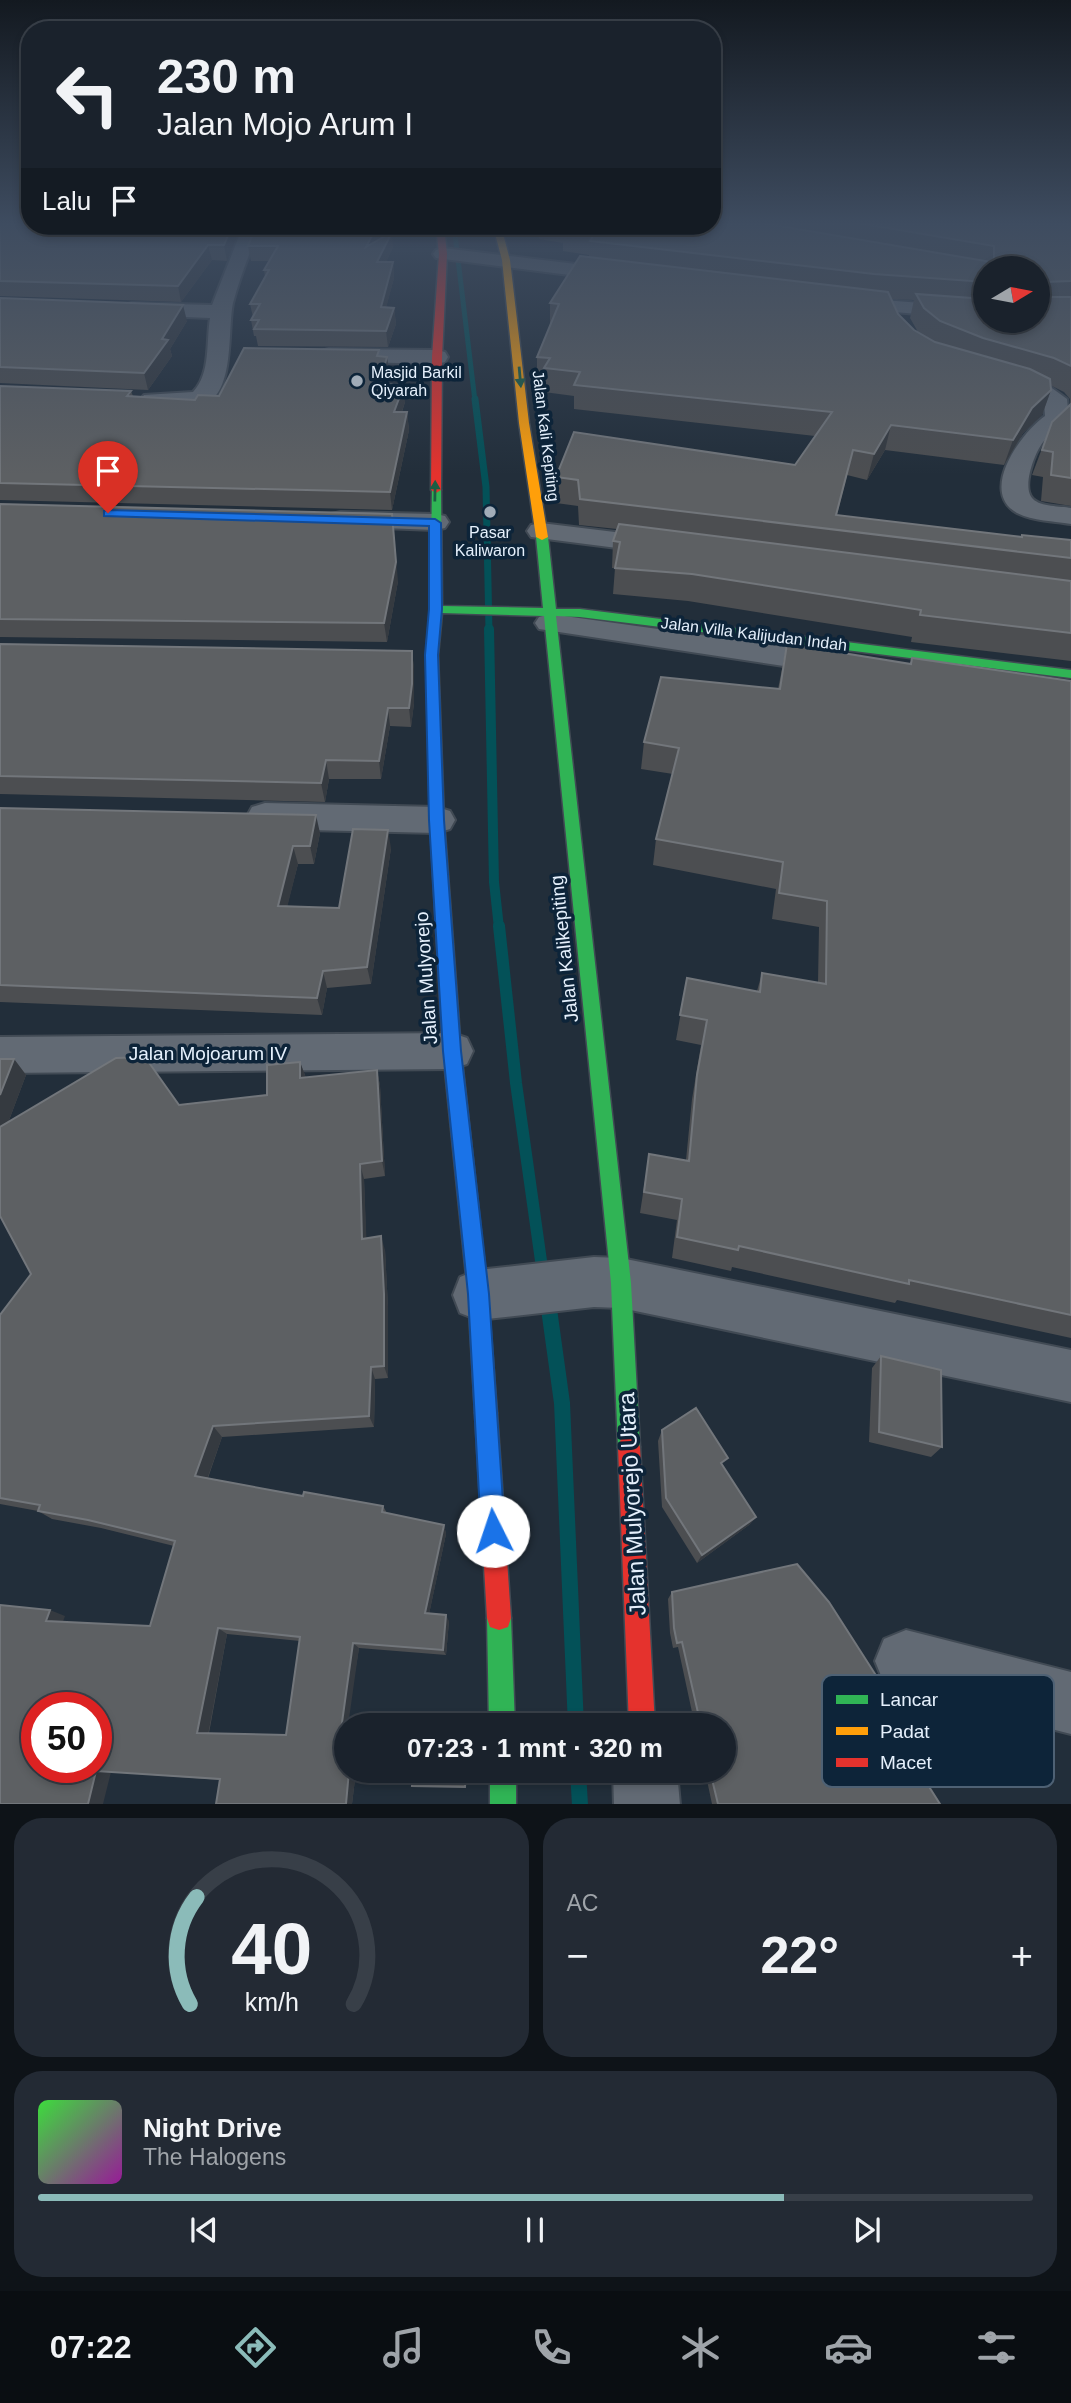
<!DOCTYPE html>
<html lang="id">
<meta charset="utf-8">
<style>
body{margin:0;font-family:Arial,sans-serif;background:#232a34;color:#f1f3f6;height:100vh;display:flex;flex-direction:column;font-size:26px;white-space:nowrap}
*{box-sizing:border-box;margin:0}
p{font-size:23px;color:#9fa4a9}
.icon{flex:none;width:38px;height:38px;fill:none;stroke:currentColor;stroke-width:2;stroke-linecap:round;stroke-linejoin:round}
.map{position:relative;height:1804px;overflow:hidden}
.side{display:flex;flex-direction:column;gap:14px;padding:14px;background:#0e1318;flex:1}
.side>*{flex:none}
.guide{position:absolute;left:21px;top:21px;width:700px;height:214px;border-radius:28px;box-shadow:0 4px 10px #0003,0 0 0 2px #383f48;background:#1a222c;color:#f1f3f6;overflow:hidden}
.needle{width:46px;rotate:80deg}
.controls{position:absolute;left:973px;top:256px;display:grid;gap:14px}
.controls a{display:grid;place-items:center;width:77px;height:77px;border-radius:50%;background:#1a222c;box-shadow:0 4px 10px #0003,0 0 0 2px #383f48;font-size:35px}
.speed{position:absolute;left:21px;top:1692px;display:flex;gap:14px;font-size:35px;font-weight:700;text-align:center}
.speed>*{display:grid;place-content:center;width:91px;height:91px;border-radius:50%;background:#1a222c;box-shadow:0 4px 10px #0003,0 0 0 2px #383f48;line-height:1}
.speed .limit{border:10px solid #d22;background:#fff;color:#111}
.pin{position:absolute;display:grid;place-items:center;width:60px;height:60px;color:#fff;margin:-72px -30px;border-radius:50% 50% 50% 0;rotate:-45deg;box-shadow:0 0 7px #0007}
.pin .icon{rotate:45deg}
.me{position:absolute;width:77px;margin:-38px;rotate:356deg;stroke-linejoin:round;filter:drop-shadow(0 0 5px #0008)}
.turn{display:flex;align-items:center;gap:24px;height:147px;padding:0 21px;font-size:32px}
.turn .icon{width:91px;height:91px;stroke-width:2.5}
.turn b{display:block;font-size:49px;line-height:60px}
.then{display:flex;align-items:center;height:66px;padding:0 21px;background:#0003;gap:14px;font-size:26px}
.big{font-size:52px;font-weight:700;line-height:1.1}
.side .tile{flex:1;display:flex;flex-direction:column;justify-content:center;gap:10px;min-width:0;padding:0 24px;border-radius:28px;background:#232a34}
.side .dial{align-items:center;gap:0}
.dial svg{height:182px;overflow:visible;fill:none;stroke:#383f48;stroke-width:7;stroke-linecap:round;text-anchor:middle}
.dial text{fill:#f1f3f6;stroke:none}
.song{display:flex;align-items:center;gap:21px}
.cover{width:84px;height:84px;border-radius:10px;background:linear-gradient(135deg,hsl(120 70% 55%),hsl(300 70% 35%))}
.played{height:7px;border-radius:4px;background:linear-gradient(90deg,#8bbbb9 75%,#383f48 75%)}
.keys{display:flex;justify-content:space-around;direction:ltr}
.heat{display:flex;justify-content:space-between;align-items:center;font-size:38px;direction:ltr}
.side .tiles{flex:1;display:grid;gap:14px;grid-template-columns:1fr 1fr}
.tile:last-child{grid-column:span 2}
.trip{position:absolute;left:334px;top:1713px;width:402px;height:70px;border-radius:35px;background:#1a222c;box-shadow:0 4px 10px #0003,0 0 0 2px #383f48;font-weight:700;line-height:70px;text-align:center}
.tabs{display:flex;height:112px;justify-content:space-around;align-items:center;background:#0a0e12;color:#9fa4a9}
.tabs .icon{width:49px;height:49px}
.tabs .active{color:#8bbbb9}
.tabs b{font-size:32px;color:#f1f3f6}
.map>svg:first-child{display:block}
</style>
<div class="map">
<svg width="1071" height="1805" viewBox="0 0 1071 1805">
<rect width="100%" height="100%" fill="#222e3a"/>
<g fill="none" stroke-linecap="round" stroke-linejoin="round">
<path stroke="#035158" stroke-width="5" d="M454,226L475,401"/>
<path stroke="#035158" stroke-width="7" d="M475,399L486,487L489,631"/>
<path stroke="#035158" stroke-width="10" d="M489,629L494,882L499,928"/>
<path stroke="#035158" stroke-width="12" d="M499,926L516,1083L543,1275
M547,1298L549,1311"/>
<path stroke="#035158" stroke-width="16" d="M549,1309L562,1403L576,1726
M578,1771L580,1805"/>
<g stroke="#414a54" stroke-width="4">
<path id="street" d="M243,226H261C250,251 240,277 233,303C227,332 236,397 200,406L144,405L140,400L144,395L193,392C211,373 206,342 210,318L132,315L125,313L122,309L125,305L132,303L212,305Z
M443,248L625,270L632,272L635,276L632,280L625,282L436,258L433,254L436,250Z
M845,297L985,308V320L838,307L835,303L838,299Z
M329,349L437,350L445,352L448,357L445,362L437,364L321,361L318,356L321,351Z
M1000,371L1045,383L1067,399L1069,419C1063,428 1051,433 1044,441C1035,451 1021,488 1033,499C1041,507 1060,506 1071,508V524C1054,521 1033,521 1017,513C978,491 1022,432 1045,416L1044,402L1029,393L992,383L989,378L992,373Z
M341,512L435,514L445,516L449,522L445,528L435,530L331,526L327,520L331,514Z
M541,523L664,538L674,540L678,546L674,552L664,554L531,537L527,531L531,525Z
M550,614L837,654L848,657L853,664L848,671L837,674L539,629L535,623L539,617Z
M265,803L437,807L450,811L455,820L450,829L437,833L265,829L252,825L247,816L252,807Z
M452,1033L467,1038L473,1051L467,1064L452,1069L0,1073V1037Z
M594,1257L621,1258L1071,1350V1402L621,1308L594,1307L478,1320L460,1313L453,1295L460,1277L478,1270Z
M906,1630L1071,1672V1734L906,1692L884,1683L875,1661L884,1639Z
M613,1771H677L680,1805H614Z"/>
</g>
<g stroke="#414a54" stroke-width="3">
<path id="fast" d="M432,488L441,490L442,606L543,608L536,537L542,534L548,537L556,609H580L1071,670V678L580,617L556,616L631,1283L640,1447L637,1455L629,1458L621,1455L618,1447L611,1283L544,616L442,613L438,655L444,820L461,1051L488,1295L497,1413L494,1421L486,1424L478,1421L475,1413L468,1295L443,1051L430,820L426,655L430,609Z
M499,1606L508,1609L511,1618L515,1726H489L487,1618L490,1609Z
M490,1771H516V1805H490Z"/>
</g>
<g stroke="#414a54" stroke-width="3">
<path id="slow" d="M493,226H501L510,260L529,423L548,537L542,540L536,537L519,423L502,260Z"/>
</g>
<g stroke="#414a54" stroke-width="3">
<path id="jam" d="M436,226H444L447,254L442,357L441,490L436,493L431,490L432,357L439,254Z
M486,1402L494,1405L497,1413L511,1618L508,1627L499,1630L490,1627L487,1618L475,1413L478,1405Z
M629,1436L637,1439L640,1447L655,1726H629L618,1447L621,1439Z"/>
</g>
<use href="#street" fill="#626a74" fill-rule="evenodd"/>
<use href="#fast" fill="#30b455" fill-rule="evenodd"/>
<use href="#slow" fill="#ff9f0a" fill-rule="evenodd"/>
<use href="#jam" fill="#e5322d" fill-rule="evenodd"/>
</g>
<path fill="#4c4e51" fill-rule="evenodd" d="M0,222L241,226L227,261L212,260L181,302L0,296Z
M712,222H1071L1070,223H1071V506L1041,501L1043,477L1032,475L1052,422L1070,405V399L1064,392L1050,385L1051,390L1042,415L1023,433L1004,465L885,450L867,480L847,475L837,515L1021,537L1022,535L1071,540V661L911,642L912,637L688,601L613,594L615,568H612L613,541L617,529L579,525L578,506L556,503V477L795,465L815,436L574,409V396L544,392V382L537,381V357L550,326V303L589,257V255L563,251V243L539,239V226H712ZM985,268L1038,320H985ZM891,299L914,300L910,318L918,332L914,330L898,314Z
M385,226L379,239L393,247L386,262H393L394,278L386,307L394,308L396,324L388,347L258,346L256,336H254L251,320L253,317L250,304L265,277L264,270L269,261H251L248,246Z
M0,298L187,321L170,349L172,356L148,390L0,383Z
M380,356L387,357L389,373L386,385L405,402L402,412H407L409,430L392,510L0,500V386L131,391L133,396L195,400L219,396Z
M0,504L398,581L387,642L0,637Z
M0,644L412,651L414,669V703L411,727L390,726L381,779H329L325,802L0,794Z
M787,644L910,664L912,658L1071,681V1338L897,1300L895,1303L732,1267L731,1271L672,1258L677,1220L640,1213L649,1154L686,1160L692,1099L701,1045L676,1040L687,978L757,991L762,973L818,983L819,927L772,919L776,889L653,865L656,839L673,774L641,769L644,742L778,689Z
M0,808L320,833L314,864H298L287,906L339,908L391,848L371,984L327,988L322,1015L0,1002Z
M0,1059H14L26,1075L8,1123L267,1095L300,1062L306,1078L377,1070L380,1086L385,1176L364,1179L366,1238L385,1250L388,1307V1378L375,1379L374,1427L222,1437L208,1478L303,1496L383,1506L387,1513L444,1525L446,1534L429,1614L449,1621L446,1655L359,1648L346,1726V1771H356L352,1804L220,1780L111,1772L0,1804L65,1616L63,1622L150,1626L174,1546L101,1528L52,1519L38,1511L0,1504V1315L31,1274L0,1216ZM227,1634L300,1641L286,1735L209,1733Z
M881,1356L942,1447L931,1457L869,1442L872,1368Z
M662,1430L723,1466L756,1517L749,1525L697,1563L662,1507L658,1441Z
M672,1592L902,1744L940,1804H712L705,1771H724V1726H695L678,1647L673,1648L670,1633L668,1599Z"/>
<path fill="#353a40" d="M232,226H241L227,261L224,245Z
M377,226H385L368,262L366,247Z
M392,232L393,247L379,277L377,262Z
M208,245L212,260L181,302L178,286Z
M393,262L394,278L382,323L381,307Z
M183,305L187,321L170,349L172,356L148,390L144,373L162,339Z
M394,308L396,324L388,347L386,331Z
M387,357L389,373L381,401L379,384Z
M404,385L405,402L396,429L394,412Z
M1051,390L1042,415L1023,433L1004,465L1013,440L1032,408Z
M407,412L409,430L392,510L390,492Z
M891,425L885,450L867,480L874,454Z
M392,514L398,581L387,642L384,623Z
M412,651L414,669V703L411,727L409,708Z
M388,708L390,726L381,779L379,761Z
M326,760L329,779L325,802L321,783Z
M316,815L320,833L314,864L310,846Z
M388,830L391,848L371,984L367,967Z
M293,846L298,864L283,924L278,906Z
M323,971L327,988L322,1015L317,998Z
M14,1059L26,1075L0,1144V1095Z
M300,1062L306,1078H300Z
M377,1070L380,1086L385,1176L382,1161Z
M360,1164L364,1179L367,1253L362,1239Z
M381,1236L385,1250L388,1307V1378L384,1366Z
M371,1367L375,1379L374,1427L369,1416Z
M213,1426L222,1437L205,1485L195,1476Z
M756,1517L749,1525L697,1563L702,1555Z
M444,1525L446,1534L428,1619L425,1613Z
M50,1610L65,1616L61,1627L46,1621Z
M446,1615L449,1621L446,1655L443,1650Z
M218,1628L227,1634L208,1735L197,1733Z
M353,1643L359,1648L348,1726H346V1739L340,1737Z
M96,1771L111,1772L103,1804H88Z
M349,1771H356L352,1804H346Z"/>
<path fill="#5d6063" stroke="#72767b" stroke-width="2" fill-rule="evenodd" d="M0,222H30V226H232L224,245H208L178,286L0,281Z
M712,222H756L991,262L994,259V246L852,222H1065L1071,223V281L1044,282V297H1071V366L1054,358L983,338L940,321L924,308L916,294L985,299V320H1038V268H985V282L874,274L590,241L595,233L563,229L566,226H712Z
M256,226H377L366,247L392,232L377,262H393L381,307L394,308L386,331L254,329L259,320H251L260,304H250L269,270H264L278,246H248Z
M580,256L888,292L898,314L914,330L935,342L1030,369L1050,379L1051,390L1032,408L1013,440L891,425L874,454L853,450L836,515L1022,537V535L1071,540V558L580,499L578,480L556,477L574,432L795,465L832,412L574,385L580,372L544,368L550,358L537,357L559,304L550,303Z
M0,298L183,305L162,339L168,340L144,373L0,367Z
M244,348L379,350L377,356L387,357L379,384L404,385L394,412H407L390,492L0,483V386L131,391L127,396L195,400L198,395L219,396Z
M1071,404V478L1051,475L1053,452L1042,450L1052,422Z
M0,504L392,514L396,562L384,623L0,619Z
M619,524L1071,581V633L920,615L921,610L692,574L615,568L620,542L613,541Z
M0,644L412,651V684L409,708H388L379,761L326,760L321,783L0,776Z
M787,644L911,664L912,658L1071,681V1315L909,1280V1284L739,1246L738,1250L677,1237L682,1199L644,1192L649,1154L689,1161L697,1075L707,1020L680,1015L687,978L760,992L762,973L826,984L827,901L779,893L783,862L656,839L679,748L644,742L661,677L780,689Z
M0,808L316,815L310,846H293L278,906L339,908L353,829L388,830L367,967L323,971L317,998L0,985Z
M145,1057L179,1105L267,1095V1065L300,1062V1078L377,1070L382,1161L360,1164L362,1239L381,1236L384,1294V1366L371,1367L369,1416L213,1426L195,1476L303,1496L304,1492L383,1506L382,1512L444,1525L425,1613L446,1615L443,1650L353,1643L340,1737H346V1771H349L346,1804H216L220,1779L96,1771L88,1804H0V1605L50,1610L46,1621L150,1626L175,1541L88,1520L38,1511L40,1505L0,1498V1315L31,1274L0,1216V1127L116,1058ZM218,1628L300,1637L286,1735L197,1733ZM37,1708H96V1768H37Z
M0,1059H14L0,1095Z
M881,1356L941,1370L942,1447L879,1432Z
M696,1408L728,1458L721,1463L756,1517L702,1555L666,1498L662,1430Z
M797,1564L829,1602L877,1677L915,1741L902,1744L940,1804H718L710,1771H724V1726H701L682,1642L677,1643L674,1628L672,1592Z
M413,1771H466L465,1787L412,1786Z"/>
<defs><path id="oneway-solid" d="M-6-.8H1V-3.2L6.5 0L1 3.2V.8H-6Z" transform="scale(1.75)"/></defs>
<g fill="#1b5e44">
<use href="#oneway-solid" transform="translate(520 377) rotate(85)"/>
<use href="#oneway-solid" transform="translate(435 491) rotate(-89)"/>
</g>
<linearGradient id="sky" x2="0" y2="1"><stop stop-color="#131920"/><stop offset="0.47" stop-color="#3e4c60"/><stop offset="1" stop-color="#3e4c60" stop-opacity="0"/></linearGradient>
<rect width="1071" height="475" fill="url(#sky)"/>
<path fill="#1a73e8" stroke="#114b97" stroke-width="2" d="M108,510L435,519L441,523L442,609L438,655L444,820L461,1051L489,1294L505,1531L502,1539L493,1543L485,1539L481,1531L468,1294L443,1051L429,820L425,655L429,609V526L104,516V511Z"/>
<g fill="#a1acb8" stroke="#0d2439" stroke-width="2.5">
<circle cx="357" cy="381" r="7"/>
<circle cx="490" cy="512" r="7"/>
</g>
<g text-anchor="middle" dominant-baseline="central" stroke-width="7" stroke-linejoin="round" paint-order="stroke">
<g font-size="16" fill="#e5f0fc" stroke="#0d2439" text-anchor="start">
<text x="371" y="372">Masjid Barkil<tspan x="371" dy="18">Qiyarah</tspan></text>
<text x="490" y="532" text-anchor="middle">Pasar<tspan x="490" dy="18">Kaliwaron</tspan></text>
</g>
<g font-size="16" fill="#e5f0fc" stroke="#0d2439">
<text transform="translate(546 436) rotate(83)">Jalan Kali Kepiting</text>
<text transform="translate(754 634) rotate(7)">Jalan Villa Kalijudan Indah</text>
</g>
<g font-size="19" fill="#e5f0fc" stroke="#0d2439">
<text transform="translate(564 949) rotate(-96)">Jalan Kalikepiting</text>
<text transform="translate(426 978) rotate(-94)">Jalan Mulyorejo</text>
<text x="208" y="1053">Jalan Mojoarum IV</text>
</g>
<g font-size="23" fill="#e5f0fc" stroke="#0d2439">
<text transform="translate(632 1504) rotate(-93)">Jalan Mulyorejo Utara</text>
</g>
</g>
<rect x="822" y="1675" width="232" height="112" rx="10" fill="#0d2439" stroke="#4e6174" stroke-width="2"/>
<rect x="836" y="1695" width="32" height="9" fill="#30b455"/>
<rect x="836" y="1727" width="32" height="8" fill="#ff9f0a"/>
<rect x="836" y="1758" width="32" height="9" fill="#e5322d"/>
<g font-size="19" fill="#e5f0fc">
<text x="880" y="1706">Lancar</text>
<text x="880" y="1738">Padat</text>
<text x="880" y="1769">Macet</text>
</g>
</svg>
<div class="controls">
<a><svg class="needle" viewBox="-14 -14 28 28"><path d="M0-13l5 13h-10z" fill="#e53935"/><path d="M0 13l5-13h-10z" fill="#9fa4a9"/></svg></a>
</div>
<div class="speed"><div class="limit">50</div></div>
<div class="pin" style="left:108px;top:513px;background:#d93025"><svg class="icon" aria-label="arrive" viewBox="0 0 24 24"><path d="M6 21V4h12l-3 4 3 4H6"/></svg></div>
<svg class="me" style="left:493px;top:1531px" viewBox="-20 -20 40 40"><circle r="19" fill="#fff"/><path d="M0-13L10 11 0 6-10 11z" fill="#1a73e8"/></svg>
<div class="trip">07:23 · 1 mnt · 320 m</div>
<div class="guide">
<div class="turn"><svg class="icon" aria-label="left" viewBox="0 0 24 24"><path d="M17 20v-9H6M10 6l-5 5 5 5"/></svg><div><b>230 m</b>Jalan Mojo Arum I</div></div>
<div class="then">Lalu<svg class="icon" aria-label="arrive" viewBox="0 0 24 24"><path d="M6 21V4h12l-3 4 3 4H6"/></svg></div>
</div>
</div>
<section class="side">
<div class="tiles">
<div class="tile dial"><svg viewBox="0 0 100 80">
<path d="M14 69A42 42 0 1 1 86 69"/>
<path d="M14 69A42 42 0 0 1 17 22" stroke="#8bbbb9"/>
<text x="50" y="56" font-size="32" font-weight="700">40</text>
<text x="50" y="72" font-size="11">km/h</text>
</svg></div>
<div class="tile"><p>AC</p>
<div class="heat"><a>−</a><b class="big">22°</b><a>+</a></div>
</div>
<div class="tile">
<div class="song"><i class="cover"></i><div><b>Night Drive</b><p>The Halogens</p></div></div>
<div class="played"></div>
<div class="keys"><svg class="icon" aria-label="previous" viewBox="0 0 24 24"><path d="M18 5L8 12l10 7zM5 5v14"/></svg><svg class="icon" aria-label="pause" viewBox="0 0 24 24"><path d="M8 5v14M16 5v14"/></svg><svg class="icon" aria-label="next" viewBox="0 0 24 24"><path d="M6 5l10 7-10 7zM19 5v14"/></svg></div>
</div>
</div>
</section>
<nav class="tabs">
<b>07:22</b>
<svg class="icon active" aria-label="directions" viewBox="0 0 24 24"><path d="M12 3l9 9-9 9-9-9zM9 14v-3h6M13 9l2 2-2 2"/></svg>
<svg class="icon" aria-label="music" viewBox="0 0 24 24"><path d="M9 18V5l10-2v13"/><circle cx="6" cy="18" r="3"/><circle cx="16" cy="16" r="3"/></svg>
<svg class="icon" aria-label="phone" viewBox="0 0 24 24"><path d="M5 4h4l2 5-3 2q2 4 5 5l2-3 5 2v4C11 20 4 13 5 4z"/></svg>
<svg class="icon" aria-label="climate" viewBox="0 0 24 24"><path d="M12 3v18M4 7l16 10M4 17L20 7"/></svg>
<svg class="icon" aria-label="car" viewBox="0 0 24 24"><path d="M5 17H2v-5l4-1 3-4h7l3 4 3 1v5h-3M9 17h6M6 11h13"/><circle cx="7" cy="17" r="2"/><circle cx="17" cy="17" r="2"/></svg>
<svg class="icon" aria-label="filters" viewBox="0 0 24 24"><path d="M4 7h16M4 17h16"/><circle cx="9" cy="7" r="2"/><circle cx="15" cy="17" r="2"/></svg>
</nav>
